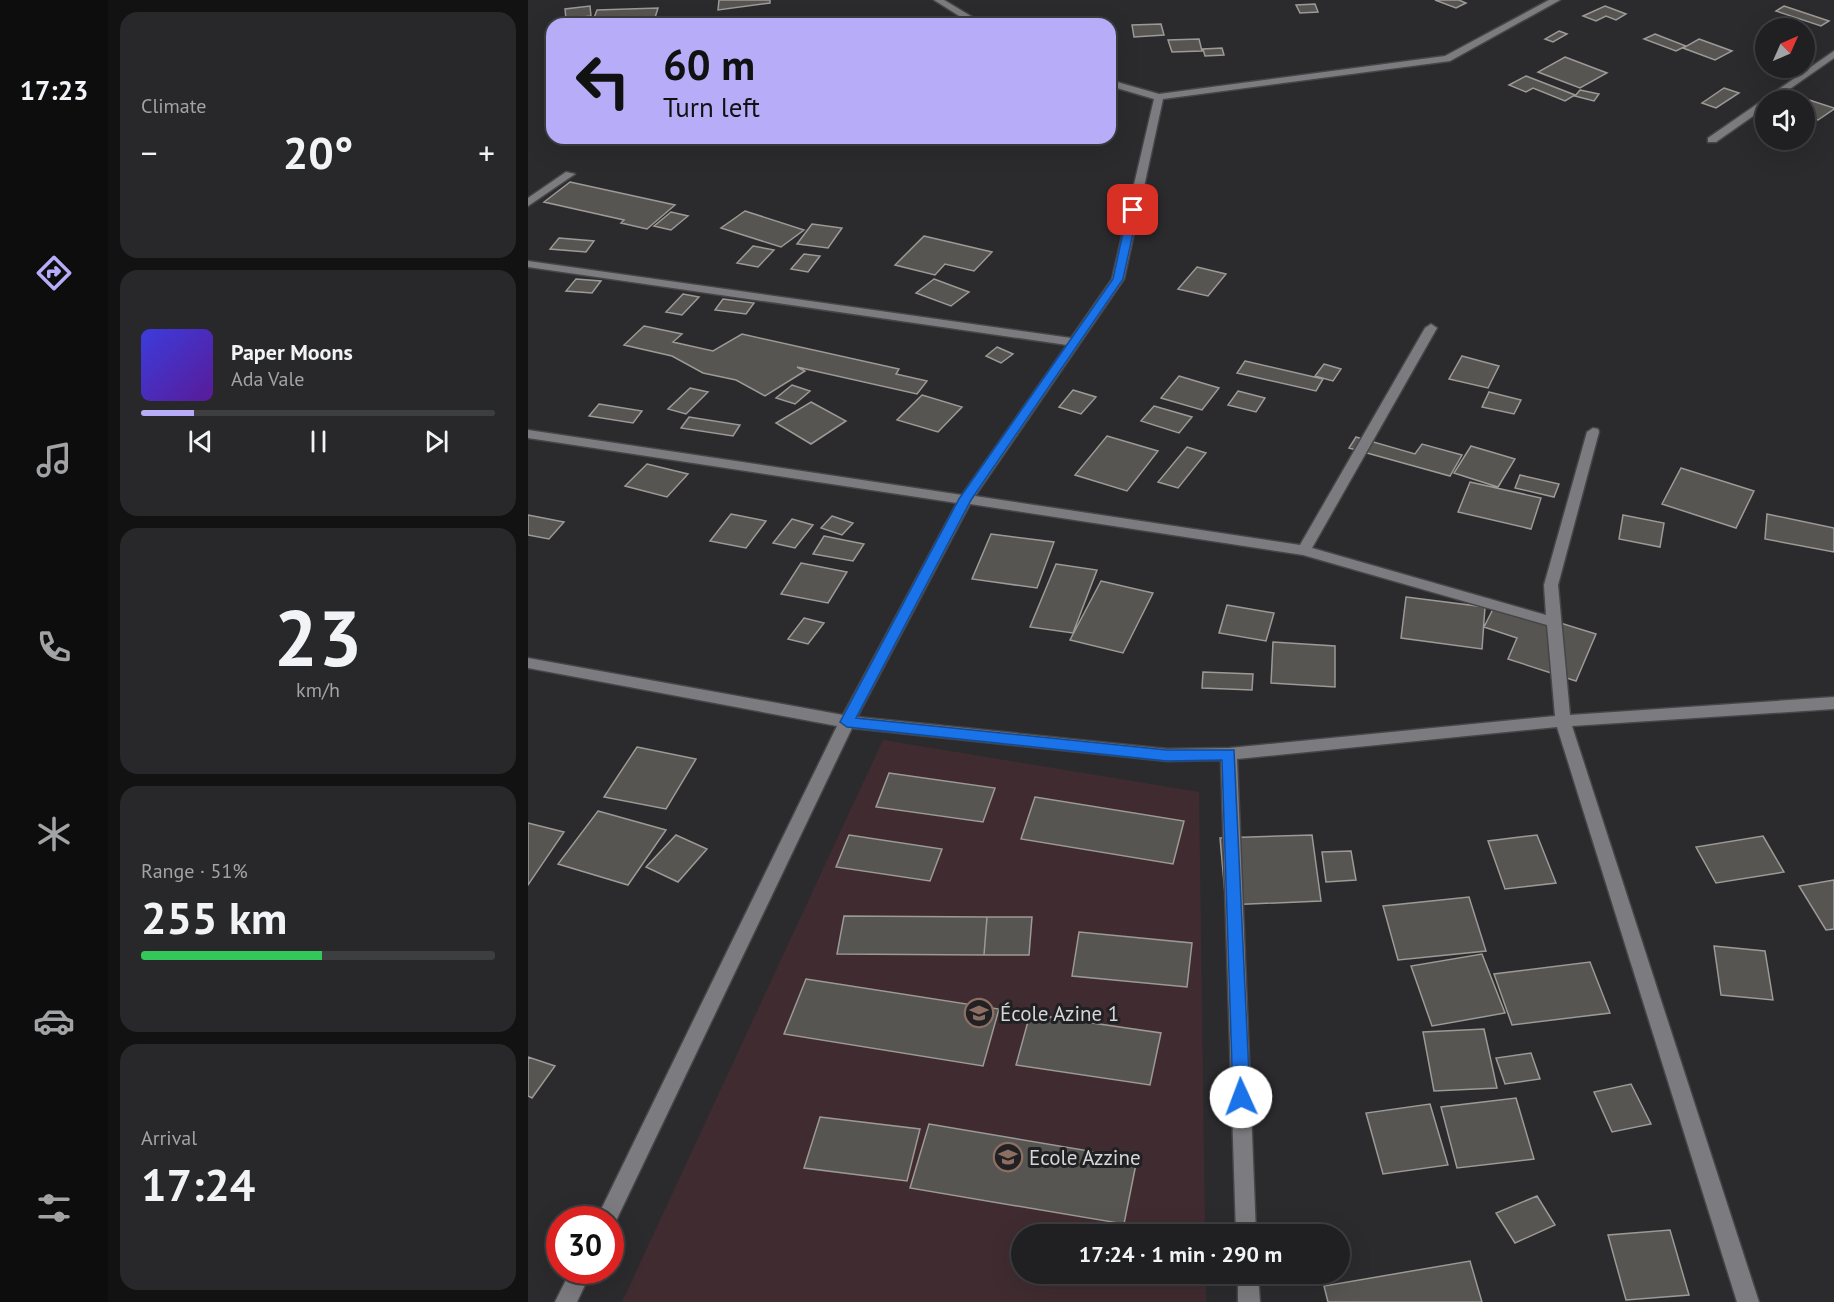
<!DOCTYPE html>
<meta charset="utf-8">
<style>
body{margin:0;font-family:"PT Sans",sans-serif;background:#28282a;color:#f1f3f6;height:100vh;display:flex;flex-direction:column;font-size:22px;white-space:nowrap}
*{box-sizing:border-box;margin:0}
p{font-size:20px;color:#a2a3a5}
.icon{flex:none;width:33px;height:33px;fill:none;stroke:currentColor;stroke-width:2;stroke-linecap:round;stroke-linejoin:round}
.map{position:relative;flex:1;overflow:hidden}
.drawer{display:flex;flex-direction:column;gap:12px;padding:12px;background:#121213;width:420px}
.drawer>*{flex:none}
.hud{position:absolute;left:18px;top:18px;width:570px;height:126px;border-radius:18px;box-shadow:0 6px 24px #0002,0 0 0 2px #3d3e40;background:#b6acf8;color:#111;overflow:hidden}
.needle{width:39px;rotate:45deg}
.tools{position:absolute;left:1227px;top:18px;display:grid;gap:12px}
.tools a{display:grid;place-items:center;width:60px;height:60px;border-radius:50%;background:#202022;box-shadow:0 6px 24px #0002,0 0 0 2px #3d3e40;font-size:30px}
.speed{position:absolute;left:18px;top:1206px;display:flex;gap:12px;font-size:30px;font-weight:700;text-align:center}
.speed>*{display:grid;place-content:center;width:78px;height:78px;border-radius:50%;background:#202022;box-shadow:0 6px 24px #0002,0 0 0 2px #3d3e40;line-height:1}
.speed .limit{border:9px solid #d22;background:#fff;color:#111}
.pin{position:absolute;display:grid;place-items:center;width:51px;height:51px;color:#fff;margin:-26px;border-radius:12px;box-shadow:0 3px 9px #0006}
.me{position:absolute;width:66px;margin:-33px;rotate:358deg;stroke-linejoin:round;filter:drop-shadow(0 0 4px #0008)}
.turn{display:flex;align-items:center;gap:21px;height:126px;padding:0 18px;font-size:27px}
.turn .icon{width:78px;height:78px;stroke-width:2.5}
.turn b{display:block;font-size:42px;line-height:51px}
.big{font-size:45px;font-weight:700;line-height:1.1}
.drawer .tile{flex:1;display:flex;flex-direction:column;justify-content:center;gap:9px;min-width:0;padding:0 21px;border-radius:18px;background:#28282a}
.drawer .dial{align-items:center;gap:0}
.dial b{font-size:78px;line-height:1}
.song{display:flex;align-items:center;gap:18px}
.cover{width:72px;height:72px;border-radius:9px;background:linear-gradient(135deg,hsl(240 70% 55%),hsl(270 70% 35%))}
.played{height:6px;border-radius:3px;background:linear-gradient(90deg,#b6acf8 15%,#3d3e40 15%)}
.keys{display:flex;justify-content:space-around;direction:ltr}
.heat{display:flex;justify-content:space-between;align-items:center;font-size:33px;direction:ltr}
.charge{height:9px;border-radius:4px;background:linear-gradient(90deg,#34c759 51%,#3d3e40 0)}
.trip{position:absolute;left:483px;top:1224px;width:339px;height:60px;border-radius:30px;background:#202022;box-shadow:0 6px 24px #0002,0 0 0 2px #3d3e40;font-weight:700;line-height:60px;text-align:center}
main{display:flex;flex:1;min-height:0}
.tab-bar{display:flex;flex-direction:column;width:108px;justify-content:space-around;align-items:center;background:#0d0d0e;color:#a2a3a5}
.tab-bar .icon{width:42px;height:42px}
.tab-bar .active{color:#b6acf8}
.tab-bar b{font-size:27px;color:#f1f3f6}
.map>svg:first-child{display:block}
</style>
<main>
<nav class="tab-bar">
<b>17:23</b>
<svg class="icon active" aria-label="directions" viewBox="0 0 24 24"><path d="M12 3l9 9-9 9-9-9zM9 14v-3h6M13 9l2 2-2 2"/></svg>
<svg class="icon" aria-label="music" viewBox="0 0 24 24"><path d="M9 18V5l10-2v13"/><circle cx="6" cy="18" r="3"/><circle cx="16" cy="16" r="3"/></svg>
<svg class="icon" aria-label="phone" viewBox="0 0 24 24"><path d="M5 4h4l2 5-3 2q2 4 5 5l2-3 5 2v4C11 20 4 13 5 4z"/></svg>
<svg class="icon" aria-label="climate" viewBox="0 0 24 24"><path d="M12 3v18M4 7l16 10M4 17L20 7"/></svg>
<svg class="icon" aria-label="car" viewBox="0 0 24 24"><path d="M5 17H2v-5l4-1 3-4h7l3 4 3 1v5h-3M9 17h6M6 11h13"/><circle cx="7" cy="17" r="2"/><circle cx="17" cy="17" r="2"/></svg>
<svg class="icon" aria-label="filters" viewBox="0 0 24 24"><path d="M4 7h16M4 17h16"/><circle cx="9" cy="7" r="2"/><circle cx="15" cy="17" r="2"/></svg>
</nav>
<section class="drawer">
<div class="tile"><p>Climate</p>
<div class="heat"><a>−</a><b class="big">20°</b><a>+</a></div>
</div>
<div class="tile">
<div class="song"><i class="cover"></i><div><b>Paper Moons</b><p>Ada Vale</p></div></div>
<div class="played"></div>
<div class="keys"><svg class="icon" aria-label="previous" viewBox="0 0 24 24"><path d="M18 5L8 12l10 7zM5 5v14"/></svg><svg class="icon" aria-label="pause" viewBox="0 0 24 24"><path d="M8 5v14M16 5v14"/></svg><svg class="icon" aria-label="next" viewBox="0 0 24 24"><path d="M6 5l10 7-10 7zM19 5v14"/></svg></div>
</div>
<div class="tile dial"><b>23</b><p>km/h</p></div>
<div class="tile"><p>Range · 51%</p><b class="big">255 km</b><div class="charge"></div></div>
<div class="tile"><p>Arrival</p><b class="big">17:24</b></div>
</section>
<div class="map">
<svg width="1306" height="1302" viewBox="0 0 1306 1302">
<rect width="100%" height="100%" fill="#2b2b2e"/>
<path fill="#402c30" d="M355,740L671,792L677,1234H494V1274H678V1302H94Z"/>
<path fill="#575551" stroke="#9c9996" stroke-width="1.5" d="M191,0H242V3L190,10Z
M907,0H931L938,3L928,8Z
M787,4L790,12L772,13L768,5Z
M62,6L63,16L38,19L37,9Z
M1077,6L1098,14L1088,20L1078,16L1068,21L1055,16Z
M1256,6L1301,21L1293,26L1248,11Z
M130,8L126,21L64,23L69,10Z
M633,24L636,35L606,37L604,25Z
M1031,31L1039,34L1025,42L1017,39Z
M1127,34L1158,46L1148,51L1116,39Z
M671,39L674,51L644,52L640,40Z
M1171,39L1204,51L1187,60L1155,48Z
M694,48L696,55L677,56L675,49Z
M1037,57L1079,73L1052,88L1010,72Z
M998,76L1047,95L1037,101L1005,88L998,92L981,85Z
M1196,88L1211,93L1188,108L1174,103Z
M1052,90L1071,94L1066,101L1047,96Z
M1272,97L1306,108V109L1290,120L1276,116V100H1267Z
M42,182L147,205L119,229L93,223L96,220L16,202Z
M217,211L276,230L253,247L193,228Z
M143,212L160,216L143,230L126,226Z
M284,224L314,228L300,248L269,244Z
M396,236L464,252L446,271L417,264L407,275L367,265Z
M31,238L66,241L58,252L22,249Z
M225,246L246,250L230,267L209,263Z
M276,254L292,256L280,272L263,269Z
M669,267L698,274L680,296L650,289Z
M48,279L73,281L64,293L38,291Z
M406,279L441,292L423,306L388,293Z
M155,294L171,297L154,315L138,312Z
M195,299L226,303L218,314L187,310Z
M116,326L154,334L145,342L185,351L214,334L371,369L368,374L399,381L389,394L269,367L277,371L237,396L208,380L175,373L144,356L96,345Z
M469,347L485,354L473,363L458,356Z
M934,356L971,366L960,388L921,379Z
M717,361L795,379L788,391L709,373Z
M796,364L813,369L805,381L787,376Z
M651,376L691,388L674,410L633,398Z
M264,385L282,391L267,404L248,398Z
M162,388L180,392L158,414L140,409Z
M545,390L568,397L553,414L531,407Z
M710,391L737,398L728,412L700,405Z
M961,392L993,400L986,414L954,407Z
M394,395L434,407L410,432L369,420Z
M283,402L318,421L283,444L248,423Z
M71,404L114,411L105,423L61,416Z
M626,406L664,417L651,433L613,421Z
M161,417L212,425L205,436L153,428Z
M579,436L630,451L599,491L547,475Z
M828,437L887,454L894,444L934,455L922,476L821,448Z
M943,446L987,459L970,487L926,473Z
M659,447L678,453L650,488L630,482Z
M119,464L160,474L139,497L97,486Z
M1153,468L1226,491L1208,528L1134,504Z
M992,475L1031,484L1026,497L987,488Z
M942,482L1013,498L1003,529L930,512Z
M203,514L238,521L218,548L182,541Z
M1239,514L1306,528V552L1237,539Z
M0,515L36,522L21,539L0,535Z
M1095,515L1136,523L1132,547L1091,539Z
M304,516L325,523L314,535L293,528Z
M264,519L285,525L267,548L245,543Z
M463,534L526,542L509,588L444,579Z
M296,536L336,544L325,561L285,554Z
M273,563L319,572L300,603L253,594Z
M528,564L569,570L545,633L502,627Z
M573,581L625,593L595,653L542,640Z
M878,597L957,607L954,649L873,638Z
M968,603L1068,634L1048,681L980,659L989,638L956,627Z
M699,605L746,613L738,641L691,633Z
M276,618L296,623L280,644L260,639Z
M745,642L807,646V687L743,683Z
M675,672L725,674L724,690L674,688Z
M109,747L168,759L138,809L76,797Z
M361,773L467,788L455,822L348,807Z
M507,797L656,821L645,864L493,839Z
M70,811L138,830L100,885L30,864Z
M0,823L36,832L0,885Z
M148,835L179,849L150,882L118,867Z
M321,835L414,849L402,881L308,867Z
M784,835L793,901L698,905L692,838Z
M1009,835L1028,883L977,889L960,841Z
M1235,836L1256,872L1188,883L1168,847Z
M823,851L828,880L798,882L794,852Z
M1306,880V929L1298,930L1271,886Z
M941,897L958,951L870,960L855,906Z
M316,916L459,917L456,955L309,954Z
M459,917H504L501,955H456Z
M551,932L664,943L659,987L544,976Z
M1186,946L1237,951L1245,1000L1193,995Z
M954,954L977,1013L904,1026L883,966Z
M1062,962L1082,1013L984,1025L966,974Z
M278,979L471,1009L455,1066L256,1034Z
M502,1014L633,1033L622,1085L488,1065Z
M956,1029L969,1088L906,1091L895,1032Z
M1003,1053L1012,1079L977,1084L968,1058Z
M0,1057L27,1066L4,1098L0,1096Z
M1103,1084L1123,1124L1084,1132L1066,1092Z
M988,1098L1006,1159L929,1168L913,1107Z
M902,1104L920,1165L855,1174L838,1113Z
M292,1117L392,1129L379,1181L276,1168Z
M401,1124L609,1159L596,1224L382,1188Z
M1009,1196L1027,1225L987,1243L968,1213Z
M1142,1230L1161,1295L1098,1300L1080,1235Z
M942,1261L954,1302H800L796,1286Z"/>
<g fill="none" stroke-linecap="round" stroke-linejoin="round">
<g stroke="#464648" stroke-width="3">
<path id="street" d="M406,0H416L456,24H444Z
M1021,0H1032L922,61L635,99L596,279L447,496L772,545L897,328L903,324L909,328L784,548L1018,615L1016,585L1059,432L1065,428L1070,429L1071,432L1030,585L1042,715L1306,697V709L1044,726L1231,1302H1209L1029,727L709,759L728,1234H708L693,760L639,761L324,728L85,1227L82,1228V1220H68L309,726L0,668V658L315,715L429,503L0,438V430L434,495L539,345L0,267V261L543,338L584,279L626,99L582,86V80L631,94L917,56ZM442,504L775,555L1019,625L1027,716L701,748L639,749L329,717Z
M1306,51V58L1246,100H1238V107L1188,142H1180V138Z
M38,172L47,174L0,206V198Z
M43,1270H64L49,1302H27Z
M710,1274H730L732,1302H710Z"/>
</g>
<use href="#street" fill="#7c7c80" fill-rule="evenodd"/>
</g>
<path fill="#1a73e8" stroke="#114b97" stroke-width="1.5" d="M605,207L610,210L595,279L443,500L328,718L639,750H706L722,1097L720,1103L713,1105L707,1103L705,1097L694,760L639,761L319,727L312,722L431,499L585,279L600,210Z"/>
<defs>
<g id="school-ring" transform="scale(1.5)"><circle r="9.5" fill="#212124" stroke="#8d6e63" stroke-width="1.5"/><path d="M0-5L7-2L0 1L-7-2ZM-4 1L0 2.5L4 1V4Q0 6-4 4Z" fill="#8d6e63"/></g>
</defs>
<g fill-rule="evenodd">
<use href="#school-ring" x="451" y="1013"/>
<use href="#school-ring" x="480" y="1157"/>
</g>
<g text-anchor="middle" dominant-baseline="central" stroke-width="6" stroke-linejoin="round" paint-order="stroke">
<g font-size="21" fill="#d6d6d8" stroke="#212124" text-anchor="start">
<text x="472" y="1013">École Azine 1</text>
<text x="501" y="1157">Ecole Azzine</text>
</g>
</g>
</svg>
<div class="tools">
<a><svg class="needle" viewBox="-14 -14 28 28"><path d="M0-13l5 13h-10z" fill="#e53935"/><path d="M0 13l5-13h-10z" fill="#a2a3a5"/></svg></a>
<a><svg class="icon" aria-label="sound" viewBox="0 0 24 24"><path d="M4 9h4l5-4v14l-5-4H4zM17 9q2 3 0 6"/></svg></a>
</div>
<div class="speed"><div class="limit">30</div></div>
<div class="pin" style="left:605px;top:210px;background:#d93025"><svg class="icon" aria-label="arrive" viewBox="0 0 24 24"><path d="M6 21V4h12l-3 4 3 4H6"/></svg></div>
<svg class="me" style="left:713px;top:1097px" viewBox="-20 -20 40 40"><circle r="19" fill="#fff"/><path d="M0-13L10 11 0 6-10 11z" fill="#1a73e8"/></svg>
<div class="trip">17:24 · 1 min · 290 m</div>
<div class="hud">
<div class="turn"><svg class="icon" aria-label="left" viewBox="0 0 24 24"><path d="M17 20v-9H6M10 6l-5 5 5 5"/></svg><div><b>60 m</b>Turn left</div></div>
</div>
</div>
</main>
